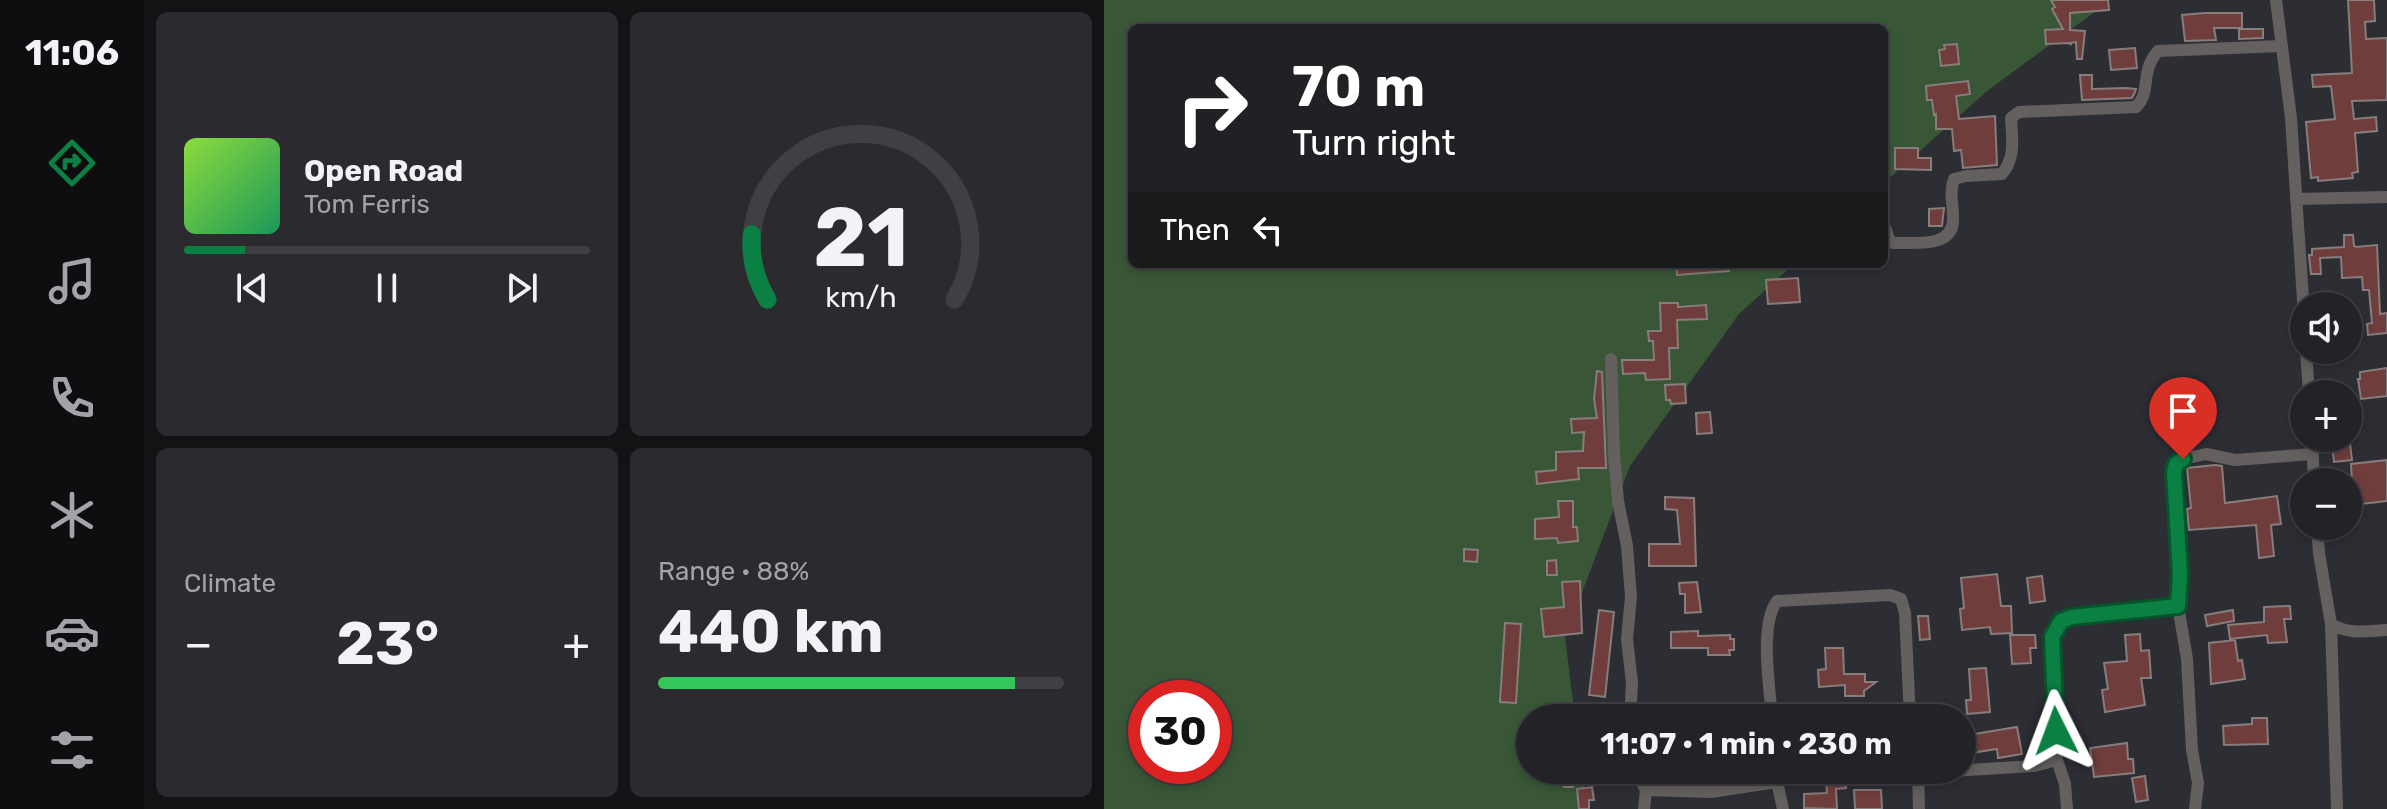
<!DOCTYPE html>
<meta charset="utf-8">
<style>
body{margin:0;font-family:Rubik,sans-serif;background:#2a2a2f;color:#f1f3f6;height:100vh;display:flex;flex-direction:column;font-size:30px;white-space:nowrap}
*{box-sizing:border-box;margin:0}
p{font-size:26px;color:#a2a4a7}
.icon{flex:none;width:44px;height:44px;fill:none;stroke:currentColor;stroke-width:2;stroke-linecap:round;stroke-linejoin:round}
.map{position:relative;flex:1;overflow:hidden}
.sheet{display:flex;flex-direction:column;gap:12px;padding:12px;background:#131315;width:960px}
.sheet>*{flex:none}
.top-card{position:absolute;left:24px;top:24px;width:760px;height:244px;border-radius:12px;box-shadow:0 4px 12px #0003,0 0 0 2px #3f3f44;background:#202124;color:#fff;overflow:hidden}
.tools{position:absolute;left:1186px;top:292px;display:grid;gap:16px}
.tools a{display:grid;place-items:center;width:72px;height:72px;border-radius:50%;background:#222227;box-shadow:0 4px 12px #0003,0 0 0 2px #3f3f44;font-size:40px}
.speed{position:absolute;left:24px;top:680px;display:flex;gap:16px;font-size:40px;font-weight:700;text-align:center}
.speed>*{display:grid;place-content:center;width:104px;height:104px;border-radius:50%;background:#222227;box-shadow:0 4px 12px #0003,0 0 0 2px #3f3f44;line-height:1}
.speed .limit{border:12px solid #d22;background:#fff;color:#111}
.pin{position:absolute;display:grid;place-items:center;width:68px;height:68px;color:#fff;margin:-82px -34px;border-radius:50% 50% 50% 0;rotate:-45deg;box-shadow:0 0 8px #0007}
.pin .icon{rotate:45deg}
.me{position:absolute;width:88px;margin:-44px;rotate:357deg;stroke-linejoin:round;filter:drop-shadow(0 0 6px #0008)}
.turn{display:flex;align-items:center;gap:28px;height:168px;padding:0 32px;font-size:36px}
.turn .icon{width:104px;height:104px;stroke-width:2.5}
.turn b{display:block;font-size:56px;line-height:68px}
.then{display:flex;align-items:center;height:76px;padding:0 32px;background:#0003;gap:16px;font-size:30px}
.big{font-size:60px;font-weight:700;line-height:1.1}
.sheet .card{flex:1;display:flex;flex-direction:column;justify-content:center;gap:12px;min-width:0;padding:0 28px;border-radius:12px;background:#2a2a2f}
.sheet .dial{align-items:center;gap:0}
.dial svg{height:208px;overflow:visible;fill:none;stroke:#3f3f44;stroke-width:7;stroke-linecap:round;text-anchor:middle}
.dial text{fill:#f1f3f6;stroke:none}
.song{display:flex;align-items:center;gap:24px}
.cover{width:96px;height:96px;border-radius:12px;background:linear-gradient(135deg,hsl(90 70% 55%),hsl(150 70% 35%))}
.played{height:8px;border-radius:4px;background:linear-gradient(90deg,#0b8043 15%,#3f3f44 15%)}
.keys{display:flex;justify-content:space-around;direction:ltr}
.heat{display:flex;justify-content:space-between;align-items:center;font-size:44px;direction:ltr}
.charge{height:12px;border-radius:6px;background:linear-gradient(90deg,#34c759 88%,#3f3f44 0)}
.sheet .tiles{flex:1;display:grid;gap:12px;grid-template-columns:repeat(2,1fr)}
.trip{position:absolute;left:412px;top:704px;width:460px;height:80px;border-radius:40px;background:#222227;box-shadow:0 4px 12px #0003,0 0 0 2px #3f3f44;font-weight:700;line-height:80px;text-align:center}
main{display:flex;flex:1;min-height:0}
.dock{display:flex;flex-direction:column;width:144px;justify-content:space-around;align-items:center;background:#0e0e10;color:#a2a4a7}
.dock .icon{width:56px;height:56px}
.dock .active{color:#0b8043}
.dock b{font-size:36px;color:#f1f3f6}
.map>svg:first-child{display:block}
</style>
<main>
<nav class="dock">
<b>11:06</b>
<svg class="icon active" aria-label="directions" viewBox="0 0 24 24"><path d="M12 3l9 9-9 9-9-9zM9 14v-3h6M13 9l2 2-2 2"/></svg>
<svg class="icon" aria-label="music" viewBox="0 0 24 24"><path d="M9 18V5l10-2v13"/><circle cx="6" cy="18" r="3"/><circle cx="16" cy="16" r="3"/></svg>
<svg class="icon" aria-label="phone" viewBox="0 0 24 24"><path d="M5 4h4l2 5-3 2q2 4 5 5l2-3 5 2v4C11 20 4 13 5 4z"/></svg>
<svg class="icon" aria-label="climate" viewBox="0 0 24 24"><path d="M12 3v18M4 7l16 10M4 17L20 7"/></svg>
<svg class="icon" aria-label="car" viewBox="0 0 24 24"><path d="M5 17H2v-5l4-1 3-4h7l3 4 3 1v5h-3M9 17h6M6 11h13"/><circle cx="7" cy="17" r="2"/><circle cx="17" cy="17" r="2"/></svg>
<svg class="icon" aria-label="filters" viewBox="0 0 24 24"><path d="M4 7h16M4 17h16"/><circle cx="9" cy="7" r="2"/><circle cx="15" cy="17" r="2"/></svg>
</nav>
<section class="sheet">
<div class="tiles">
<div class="card">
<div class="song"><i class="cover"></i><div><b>Open Road</b><p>Tom Ferris</p></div></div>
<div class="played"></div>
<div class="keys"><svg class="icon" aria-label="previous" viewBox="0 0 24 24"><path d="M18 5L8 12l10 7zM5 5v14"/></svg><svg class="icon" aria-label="pause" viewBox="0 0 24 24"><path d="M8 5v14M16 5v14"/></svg><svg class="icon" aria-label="next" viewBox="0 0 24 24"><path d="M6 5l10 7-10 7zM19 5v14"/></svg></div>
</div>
<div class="card dial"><svg viewBox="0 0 100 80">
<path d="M14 69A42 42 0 1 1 86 69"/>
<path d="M14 69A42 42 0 0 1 8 44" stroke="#0b8043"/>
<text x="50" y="56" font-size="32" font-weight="700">21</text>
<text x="50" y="72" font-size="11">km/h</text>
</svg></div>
<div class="card"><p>Climate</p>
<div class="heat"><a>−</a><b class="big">23°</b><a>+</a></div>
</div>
<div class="card"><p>Range · 88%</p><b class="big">440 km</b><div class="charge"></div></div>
</div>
</section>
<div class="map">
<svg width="1283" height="809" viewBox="0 0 1283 809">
<rect width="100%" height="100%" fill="#2d2d34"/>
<path fill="#395737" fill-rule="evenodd" d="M0,0H1007L883,91L780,183V28H28V264H690L635,314L526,466L461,637L471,718H426V770H478L483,809H0ZM42,698H110V766H42Z"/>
<path fill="#6f3d3c" stroke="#867d7c" stroke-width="2" d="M947,0H1004L1005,10L966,13V30L981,31L978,59H973L972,42L967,43V45L966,43L942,44L941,30L959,29L948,9L951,7Z
M1244,0H1270L1271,21L1261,22L1262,39L1283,38V100L1248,101L1250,119L1272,117L1273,131L1251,133L1254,172L1248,173L1249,178L1214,181V177L1207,178L1202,122L1231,119L1227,86L1209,87L1208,75L1248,73Z
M1101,13H1138V28H1110L1112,40L1081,41L1078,15Z
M1135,29H1159V38L1135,39Z
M853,44L855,64L837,66L835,50L841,49L840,45Z
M1031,48L1033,68L1007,70L1005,50Z
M976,75H988V89L1023,88L1032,89L1031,92L1028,98L978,100Z
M864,81L866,94L852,96L855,119L891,116L893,165L859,168L857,150L850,151L848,129H832V114L830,115L828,100H823L822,86Z
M791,148H814V158H827V170L791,169Z
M840,208L838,226H825V209Z
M1240,235H1249L1250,246L1252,247L1273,245L1276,314L1283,313V333L1264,335L1263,324L1268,323L1265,290H1259L1258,277L1238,278L1237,257L1216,258L1217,274H1207L1205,255H1208V249L1240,247Z
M572,264H625V271L573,275Z
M694,278L696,302L664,304L662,280Z
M556,303H574V307L602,305L603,319L573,320L574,348H565L566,379L542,380L541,373L519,374L518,360H550L549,341H545L544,331H557Z
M1283,368V396L1257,399L1254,379H1256V372Z
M493,371L498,372L502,468H474L475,479L433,484L432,472L452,470V452L479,451L480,432L468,433L467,419L493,418L490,399Z
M581,384L582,403L567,404L566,400H562L561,385Z
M1250,400L1253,430H1244V401Z
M606,412L608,433L593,434L592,413Z
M1246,443L1248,460L1230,462L1228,445Z
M1283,460V501L1249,505L1248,493H1244V482H1248L1247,464Z
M1111,465L1118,466L1121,503L1173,496L1177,524L1167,525L1170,556L1155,558L1152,525L1085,530L1083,509L1087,508L1083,468Z
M561,497L590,498L592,566H545V544H576L573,510L561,509Z
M454,501H469V527H473L474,541L454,543L453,538L431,539V519L455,517Z
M360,549L374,550L373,562L360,561Z
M452,560L453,575H443V561Z
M893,574L897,606H907L908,633L887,634L886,627L858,630L856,609L860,608L857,578Z
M938,576L941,601L926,603L923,578Z
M476,581L478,633L440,637L437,609L460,607L458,582Z
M593,582L597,612L581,613V594H576L575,583Z
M1186,606L1187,619H1180L1183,642L1164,643L1163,635L1126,639L1124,625L1160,622V607Z
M495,610L510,612L501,697L485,695Z
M1129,610L1130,621L1103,626L1101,615Z
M814,616H824L826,639L816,640Z
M401,623L417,624L412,703L396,702Z
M594,631V636L626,635V639H630V650H625L626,655H604V648H567V632Z
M1036,634L1037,651L1045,650L1047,678H1037L1041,705L1001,712L998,690L1004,689L1000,663L1023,661L1021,635Z
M906,635H931L932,648H926L927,663L908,664Z
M1131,640L1134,661L1138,660L1141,679L1107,684L1105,643Z
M721,648H739L740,674H761V682H772L760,691V696H741V685L715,687L714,670L722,669Z
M882,668L886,712L863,714L862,700H867L865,669Z
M737,705L738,718H720L719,706Z
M1148,718H1163L1164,744L1120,745L1119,726L1148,724Z
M913,727L918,754L894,758L893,749L867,753L864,735Z
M1023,743L1024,759H1029L1030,773L990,777L986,748Z
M459,770H468L469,787H460Z
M721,770H740L742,788L732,789L733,809L700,808V794L723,793Z
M1041,776L1044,800L1032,802L1028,778Z
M488,787L490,800H485V809H475L473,789Z
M750,790H777L778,809H751Z"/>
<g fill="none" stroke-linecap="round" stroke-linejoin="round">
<path stroke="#64605f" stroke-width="12" d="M1172,0L1187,118L1200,315
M1192,199L1283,197
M780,225L785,239L789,243C811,242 851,249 849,217C849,202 845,193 850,179L862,176L898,174C912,157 908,139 907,118L915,112L1032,107C1048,92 1035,73 1054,51L1177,46
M1202,350L1205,394
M507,359L510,454L514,501L523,546L527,597L523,639L528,683L526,718
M1208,438L1210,482
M1213,526L1215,553L1227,624L1233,809
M1227,624C1245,635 1263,631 1283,630
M668,718C666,689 655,625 673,601L786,595L797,599L801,613L806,718
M531,770L542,790
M814,772L815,809
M815,778L847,771L931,766L945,762L952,757
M673,782L679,809
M540,809L542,790L607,792L673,782L671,770
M963,809L961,784L952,757L954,749L950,713L948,637C952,625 956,621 968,617L1074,606
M1091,809L1094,783L1088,750L1083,659L1074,606L1076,575L1070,472L1072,464L1079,459L1102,454L1131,460L1209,454"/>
</g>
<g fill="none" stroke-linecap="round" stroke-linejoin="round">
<g stroke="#07532c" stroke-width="20">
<path id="route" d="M952,731L948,637L957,621L968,617L1074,606L1076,575L1070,472L1072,464L1079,459"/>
</g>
<use href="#route" stroke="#0b8043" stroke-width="14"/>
</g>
</svg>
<div class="tools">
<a><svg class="icon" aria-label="sound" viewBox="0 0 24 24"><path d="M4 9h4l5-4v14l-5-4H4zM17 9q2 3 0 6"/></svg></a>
<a>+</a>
<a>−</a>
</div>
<div class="speed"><div class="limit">30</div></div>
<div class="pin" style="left:1079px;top:459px;background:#d93025"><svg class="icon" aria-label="arrive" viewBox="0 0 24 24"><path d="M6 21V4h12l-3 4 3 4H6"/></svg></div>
<svg class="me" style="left:952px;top:731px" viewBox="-20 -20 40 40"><path d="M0-17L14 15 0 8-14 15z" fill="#0b8043" stroke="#fff" stroke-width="4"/></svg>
<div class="trip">11:07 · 1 min · 230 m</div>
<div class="top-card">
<div class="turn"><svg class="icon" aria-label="right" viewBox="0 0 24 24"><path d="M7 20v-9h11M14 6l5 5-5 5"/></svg><div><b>70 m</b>Turn right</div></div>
<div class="then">Then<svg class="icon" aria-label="left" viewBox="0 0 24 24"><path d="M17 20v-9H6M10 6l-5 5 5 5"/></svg></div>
</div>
</div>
</main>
